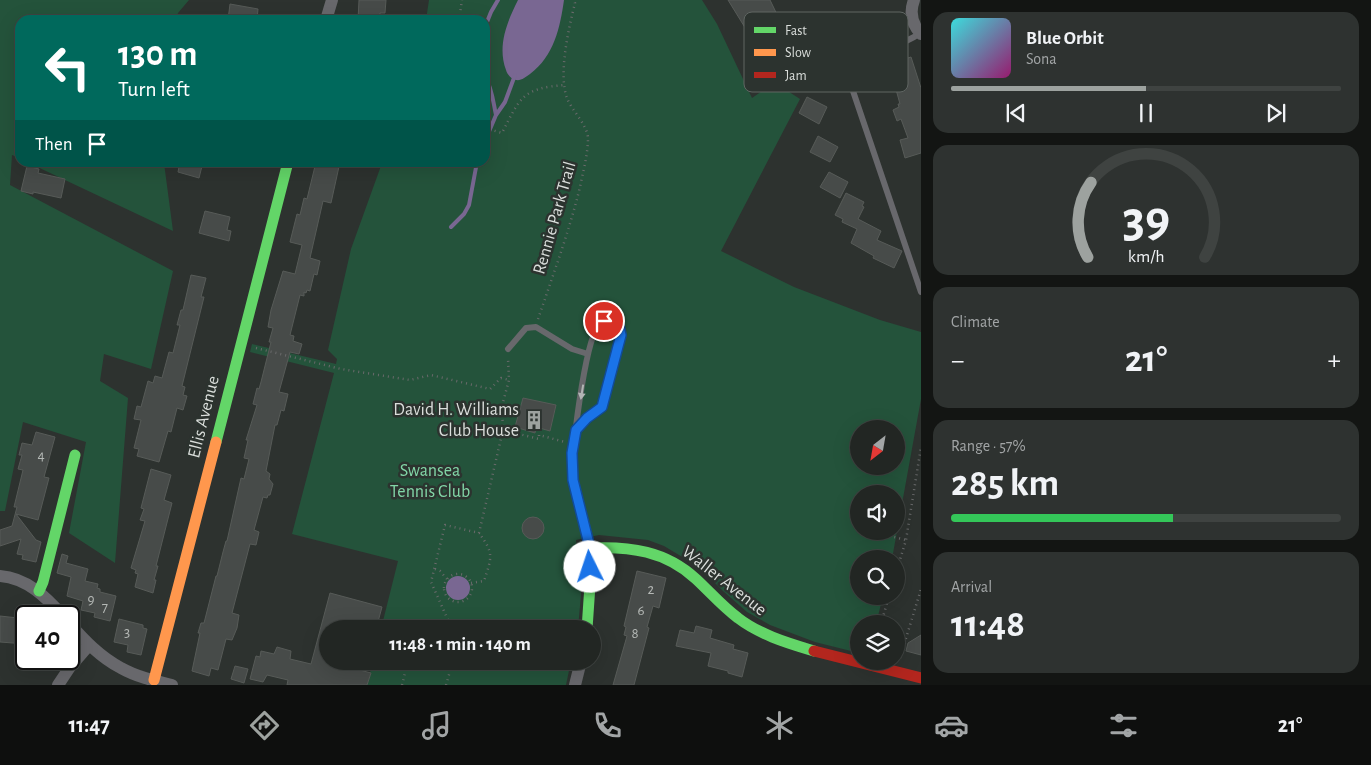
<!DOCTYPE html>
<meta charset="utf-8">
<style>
body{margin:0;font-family:"Alegreya Sans",sans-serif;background:#2e3230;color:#f1f3f6;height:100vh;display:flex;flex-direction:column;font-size:19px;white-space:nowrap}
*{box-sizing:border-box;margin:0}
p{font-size:16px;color:#a2a5a6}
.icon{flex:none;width:28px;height:28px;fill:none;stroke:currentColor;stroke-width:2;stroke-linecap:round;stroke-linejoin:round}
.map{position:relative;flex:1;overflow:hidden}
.details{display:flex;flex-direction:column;gap:12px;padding:12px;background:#131513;width:450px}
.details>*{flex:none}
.guide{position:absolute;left:15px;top:15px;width:475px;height:152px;border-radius:15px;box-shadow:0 5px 20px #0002,0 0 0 1px #3f4341;background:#00695c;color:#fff;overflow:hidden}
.needle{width:32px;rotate:211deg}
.controls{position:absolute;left:850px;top:420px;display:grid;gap:10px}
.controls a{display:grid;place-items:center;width:55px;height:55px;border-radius:50%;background:#222623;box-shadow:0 5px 20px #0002,0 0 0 1px #3f4341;font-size:25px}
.speed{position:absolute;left:15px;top:605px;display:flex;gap:10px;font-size:25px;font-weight:700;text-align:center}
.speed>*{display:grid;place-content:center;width:65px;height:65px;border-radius:50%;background:#222623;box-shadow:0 5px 20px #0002,0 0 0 1px #3f4341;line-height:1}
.speed .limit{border:2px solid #111;border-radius:8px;background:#fff;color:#111}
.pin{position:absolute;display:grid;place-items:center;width:42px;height:42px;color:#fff;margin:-21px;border:2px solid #fff;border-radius:50%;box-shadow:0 1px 5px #0007}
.me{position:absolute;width:55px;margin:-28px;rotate:356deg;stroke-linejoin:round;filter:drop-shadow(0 0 4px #0008)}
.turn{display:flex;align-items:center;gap:18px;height:105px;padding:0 20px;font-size:22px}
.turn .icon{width:65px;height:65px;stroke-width:2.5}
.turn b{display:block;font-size:35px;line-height:42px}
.then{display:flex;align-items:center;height:48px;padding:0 20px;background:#0003;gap:10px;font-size:19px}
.big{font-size:38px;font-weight:700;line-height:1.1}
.details .card{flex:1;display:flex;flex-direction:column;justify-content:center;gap:8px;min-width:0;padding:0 18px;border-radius:15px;background:#2e3230}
.details .dial{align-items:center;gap:0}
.dial svg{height:130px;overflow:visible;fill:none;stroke:#3f4341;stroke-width:7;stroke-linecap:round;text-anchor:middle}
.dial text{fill:#f1f3f6;stroke:none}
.song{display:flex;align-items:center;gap:15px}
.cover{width:60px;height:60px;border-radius:8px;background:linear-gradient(135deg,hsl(180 70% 55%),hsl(320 70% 35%))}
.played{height:5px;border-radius:2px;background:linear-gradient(90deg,#9da29f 50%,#3f4341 50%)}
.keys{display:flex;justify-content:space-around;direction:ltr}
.heat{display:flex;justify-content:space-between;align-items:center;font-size:28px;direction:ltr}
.charge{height:8px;border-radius:4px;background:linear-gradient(90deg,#34c759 57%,#3f4341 0)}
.trip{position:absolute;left:319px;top:620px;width:282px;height:50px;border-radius:25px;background:#222623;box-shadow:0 5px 20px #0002,0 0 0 1px #3f4341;font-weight:700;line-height:50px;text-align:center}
.dock{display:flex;height:80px;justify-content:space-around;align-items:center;background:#0e0f0e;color:#a2a5a6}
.dock .icon{width:35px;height:35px}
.dock .selected{color:#9da29f}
.dock b{font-size:22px;color:#f1f3f6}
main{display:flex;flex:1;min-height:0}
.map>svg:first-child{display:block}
</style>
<main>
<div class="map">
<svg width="921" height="685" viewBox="0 0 921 685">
<rect width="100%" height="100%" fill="#2d322f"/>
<path fill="#24533b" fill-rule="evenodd" d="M0,0H189L178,13L176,20H20V158L12,155L10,185L173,271L151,369L104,354L100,381L128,398L115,563L69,533L86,442L23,422L5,511H0Z
M429,0H702L717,24L752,98L777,81L783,88L800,99L721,251L794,287L880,320L921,332V399L892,559H859V596H883L876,624H859V653L815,642L770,625L747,612L723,591L699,567L664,546L648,540L599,535L576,540L581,594L578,629H381L398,561L292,534L334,373L250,352L252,344L336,364L337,359L328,350L351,249L382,163L485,162V20H426ZM859,429H896V466H859ZM859,494H896V531H859Z
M29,163H164L173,231Z
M373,661H571L566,685H367Z"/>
<path fill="#796792" d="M518,0H564C560,28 554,56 530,74C526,77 521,81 516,80C511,79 507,74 506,70C497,46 507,22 518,0Z
M446 588a12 12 0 1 1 24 0a12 12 0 1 1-24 0Z"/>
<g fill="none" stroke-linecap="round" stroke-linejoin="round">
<path stroke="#796792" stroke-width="4" d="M485,27L491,12L498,0
M485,76C492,88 493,101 496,115
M485,141L496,115L505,102L515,75
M451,227L464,214L469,205L477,162"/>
</g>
<path fill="#474b49" stroke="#575b58" d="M359,0H386L385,13H380V20H358Z
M728,0H770L784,29L786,28L795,42L806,41L817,35L830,53L849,41L858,56L829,73L818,55L798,67L786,47L765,60Z
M230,4L258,9L257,20H228Z
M911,57L921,88V153L905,158L900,140L908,138L901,119L897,121L893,110L899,107L898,104H900L889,64Z
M807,97L827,107L819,124L799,113Z
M818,136L838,147L830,162L810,152Z
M180,162H203L199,178L178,172Z
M316,162H340L331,203L323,201L310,258L320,261L317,275L314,274L310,291L307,290L306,293L304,292V296L300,295L290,335L294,336L293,341L302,344L299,354L290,352L279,392L288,394L284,411L281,410L277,425H275L266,471L270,474L269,479L273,484L270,495H268L267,498L263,497L254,530L259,532L256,545L250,544L232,613L239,615L237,628L232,640L226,639L218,670L211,668L209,676L192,671L200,633H198L201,623H204L216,576H217L223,552L226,541H227L241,478L244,479L249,459L244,458L248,440H246L257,405L253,404L257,388L259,389L261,382L271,342H269L273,328L268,327L271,310L283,271L295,274L302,245L290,242L297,214L300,215L304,198L307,199Z
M27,166L39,169L38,173L65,179L61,198L33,192V194L21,191Z
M829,172L848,182L840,198L820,187Z
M846,193L864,202L862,206L864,207L858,219L881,231L877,240L902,251L894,268L873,258L874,256L851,243L857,229L842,222L843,219L835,215Z
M205,211L230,217L227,230L231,231L229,241L199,233Z
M191,275L206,278L201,297H204L182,386L185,387L183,395L187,396L183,410L177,408L171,432L168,431L159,462L137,456L139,449L134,448L141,420L134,419L137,406L141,407L148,381L153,383L155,376L162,378L169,352L173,353L180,325H177L181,310H183Z
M523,398L556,405L550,431L536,427L535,433L515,427Z
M36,432L55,437L44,477L49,478L38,520L16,514L36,540L41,542L36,562L22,559L23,555L17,554L21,539L0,546V530L12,526L17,507H14L23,470L18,469L22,455H19L22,443L32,445Z
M151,469L171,475L164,500L172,503L156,566H158L154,580H156L153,593L135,587L138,574L135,573L136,570L131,568L145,521L140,520L144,509L141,508Z
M522 528a11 11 0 1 1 22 0a11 11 0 1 1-22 0Z
M62,554L68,556L66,563L88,569L85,581L98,584L97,588L100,589V592L116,596L110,621L94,617L95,613L81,610L83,601L67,596L71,577L57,573Z
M637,571L666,578L659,608L653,606L647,627L649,628L634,685H613L627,636L624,635L626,627L624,626Z
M330,593L382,607L376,629H362L348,625L347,629H328V661H338L337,664L371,673L367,685H287L288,680L267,675L263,682L250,679L256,656L260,657L261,651L274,654L277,647L291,651L290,659L311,664Z
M0,616L18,618L17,626L26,627V644L0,642Z
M119,619L143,625V628L147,629L141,655L127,652L128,645L114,642Z
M696,626L712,630L710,638L734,645L733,649L748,653L742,677L728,673V671L708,666L711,653L676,646L680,630L694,633Z
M921,635V655L906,651L908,643Z
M235,666L248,669L244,683L231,679Z"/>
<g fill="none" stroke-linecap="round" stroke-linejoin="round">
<path stroke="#696a6b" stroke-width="2.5" stroke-dasharray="1 4" stroke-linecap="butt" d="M459,20L462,0
M485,128L502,133C520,98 522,88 565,85
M538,319C553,275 569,232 580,187C583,172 588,154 588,138C587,124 572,111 567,98C558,74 569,27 575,3L574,0
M256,348L341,369L410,380L431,375L490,389L501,378L509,380
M503,430L539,439V435L565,442
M870,531L906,540
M435,569L440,571L447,579
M896,573L906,540L921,447
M444 588a14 14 0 1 1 28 0a14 14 0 1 1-28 0Z
M471,583L484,581C492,557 494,553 479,533
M881,624L889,596
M416,629H419
M452,629L431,582L445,525L479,533L503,430L502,406L509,380L508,358
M900,658L921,589
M402,685L408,661
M446,685L453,661"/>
<path stroke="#68686c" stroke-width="6" d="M920,33L914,37L855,67L849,75L853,91L921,292
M508,349L526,328L536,327L572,349L588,354
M576,430L587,418L602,407L621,335L619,326L612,321H604C603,321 599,325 598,326C585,344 570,456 573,480C576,502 584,525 589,547"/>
<path stroke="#68686c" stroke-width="12" d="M914,0C909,13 912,24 921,34
M326,20L332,0
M0,576C27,578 46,597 63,616
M69,623C84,640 100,657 121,668C137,677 155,681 172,685
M58,685L70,667L89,645
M575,685L581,661"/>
<path stroke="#63d668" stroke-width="11" d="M216,442L288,162
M39,591L43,582L75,455
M587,629L590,585V548C630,546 666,551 696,579C710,592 723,607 738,618C760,635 788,643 814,651"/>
<path stroke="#ff974d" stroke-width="11" d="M154,680L216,442"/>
<path stroke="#b3261e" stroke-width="11" d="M814,651L921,678"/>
</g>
<defs><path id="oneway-solid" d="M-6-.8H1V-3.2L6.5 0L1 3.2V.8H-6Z" transform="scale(1.25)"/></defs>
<use fill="#b2b5b4" href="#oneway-solid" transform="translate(582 392) rotate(99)"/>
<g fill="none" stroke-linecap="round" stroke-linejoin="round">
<g stroke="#114b97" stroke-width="12">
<path id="route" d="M590,567V548L573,480L572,453L576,430L587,418L602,407L621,335L619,326L612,321H604"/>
</g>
<use href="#route" stroke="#1a73e8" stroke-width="9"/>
</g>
<defs>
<g id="building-bare" transform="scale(1.5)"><path d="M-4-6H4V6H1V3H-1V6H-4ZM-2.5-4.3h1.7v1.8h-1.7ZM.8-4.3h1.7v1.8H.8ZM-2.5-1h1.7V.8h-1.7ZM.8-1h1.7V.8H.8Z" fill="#9da29f" stroke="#2c332f" stroke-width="2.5" paint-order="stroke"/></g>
</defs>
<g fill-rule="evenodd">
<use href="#building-bare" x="534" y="420"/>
</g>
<g text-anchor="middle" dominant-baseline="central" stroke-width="5" stroke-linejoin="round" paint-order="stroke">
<g font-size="15" fill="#b5b9b6">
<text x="41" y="455">4</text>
<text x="651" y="589">2</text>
<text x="91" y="599">9</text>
<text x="105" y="607">7</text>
<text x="641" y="610">6</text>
<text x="127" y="632">3</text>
<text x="635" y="633">8</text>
</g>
<g font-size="18" fill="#dadedb" stroke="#2c332f">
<text transform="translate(555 218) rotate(-74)">Rennie Park Trail</text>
<text transform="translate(204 417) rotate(-76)">Ellis Avenue</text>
<text transform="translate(724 581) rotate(38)">Waller Avenue</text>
</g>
<g font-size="18" fill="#dadedb" stroke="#2c332f" text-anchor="end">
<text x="519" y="410">David H. Williams<tspan x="519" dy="21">Club House</tspan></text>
</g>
<g font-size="18" fill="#82d6a7" stroke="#2c332f">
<text x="430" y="471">Swansea<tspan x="430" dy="21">Tennis Club</tspan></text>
</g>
</g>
<rect x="744" y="12" width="164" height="80" rx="8" fill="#2c332f" stroke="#606663" stroke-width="1"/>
<rect x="754" y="27" width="22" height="6" fill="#63d668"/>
<rect x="754" y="49" width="22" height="7" fill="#ff974d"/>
<rect x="754" y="72" width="22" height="6" fill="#b3261e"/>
<g font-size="14" fill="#dadedb">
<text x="785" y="35">Fast</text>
<text x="785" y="57">Slow</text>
<text x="785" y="80">Jam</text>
</g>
</svg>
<div class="controls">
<a><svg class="needle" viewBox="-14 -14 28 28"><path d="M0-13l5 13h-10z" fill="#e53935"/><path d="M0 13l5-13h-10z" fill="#a2a5a6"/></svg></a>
<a><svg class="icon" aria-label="sound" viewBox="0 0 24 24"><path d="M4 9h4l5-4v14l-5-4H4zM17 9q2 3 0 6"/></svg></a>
<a><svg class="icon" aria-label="search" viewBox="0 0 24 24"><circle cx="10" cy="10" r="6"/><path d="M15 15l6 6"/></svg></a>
<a><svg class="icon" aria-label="layers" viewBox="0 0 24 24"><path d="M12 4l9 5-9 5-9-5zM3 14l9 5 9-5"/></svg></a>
</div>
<div class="speed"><div class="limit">40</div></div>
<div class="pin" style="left:604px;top:321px;background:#d93025"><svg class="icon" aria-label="arrive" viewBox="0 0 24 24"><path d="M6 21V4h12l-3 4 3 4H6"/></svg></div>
<svg class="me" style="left:590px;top:567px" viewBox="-20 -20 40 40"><circle r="19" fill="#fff"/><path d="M0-13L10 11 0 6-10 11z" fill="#1a73e8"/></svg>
<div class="trip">11:48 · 1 min · 140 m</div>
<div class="guide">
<div class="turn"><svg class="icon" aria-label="left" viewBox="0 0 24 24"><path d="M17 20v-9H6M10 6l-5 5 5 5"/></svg><div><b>130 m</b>Turn left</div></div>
<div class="then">Then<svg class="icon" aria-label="arrive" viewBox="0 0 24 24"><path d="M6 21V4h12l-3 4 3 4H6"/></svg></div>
</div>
</div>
<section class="details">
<div class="card">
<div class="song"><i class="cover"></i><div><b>Blue Orbit</b><p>Sona</p></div></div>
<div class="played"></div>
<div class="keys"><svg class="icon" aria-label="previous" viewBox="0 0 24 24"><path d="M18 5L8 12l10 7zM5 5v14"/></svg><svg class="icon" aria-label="pause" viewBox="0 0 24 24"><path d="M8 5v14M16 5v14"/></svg><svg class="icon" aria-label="next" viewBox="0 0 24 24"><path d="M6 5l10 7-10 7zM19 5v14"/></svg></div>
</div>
<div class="card dial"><svg viewBox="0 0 100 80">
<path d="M14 69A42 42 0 1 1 86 69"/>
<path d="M14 69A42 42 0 0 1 16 23" stroke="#9da29f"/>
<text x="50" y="56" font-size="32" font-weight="700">39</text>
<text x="50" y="72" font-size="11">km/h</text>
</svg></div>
<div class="card"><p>Climate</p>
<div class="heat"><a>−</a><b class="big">21°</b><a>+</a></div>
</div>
<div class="card"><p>Range · 57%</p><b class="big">285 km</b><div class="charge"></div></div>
<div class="card"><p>Arrival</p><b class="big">11:48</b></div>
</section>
</main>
<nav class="dock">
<b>11:47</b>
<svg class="icon selected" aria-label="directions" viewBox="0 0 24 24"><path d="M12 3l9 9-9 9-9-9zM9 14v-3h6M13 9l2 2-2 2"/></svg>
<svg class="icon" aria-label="music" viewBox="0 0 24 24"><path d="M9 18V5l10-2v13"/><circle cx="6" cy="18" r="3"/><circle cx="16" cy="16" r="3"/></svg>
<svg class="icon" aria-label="phone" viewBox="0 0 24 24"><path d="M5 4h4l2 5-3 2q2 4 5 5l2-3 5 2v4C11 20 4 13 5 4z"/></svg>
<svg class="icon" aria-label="climate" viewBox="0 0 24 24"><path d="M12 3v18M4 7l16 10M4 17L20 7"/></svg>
<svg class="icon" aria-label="car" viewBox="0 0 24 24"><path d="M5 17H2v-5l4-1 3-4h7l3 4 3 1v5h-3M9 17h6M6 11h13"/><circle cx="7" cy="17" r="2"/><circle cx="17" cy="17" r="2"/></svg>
<svg class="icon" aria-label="filters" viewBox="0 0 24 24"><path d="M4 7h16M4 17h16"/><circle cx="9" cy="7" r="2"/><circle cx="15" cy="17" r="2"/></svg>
<b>21°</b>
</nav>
